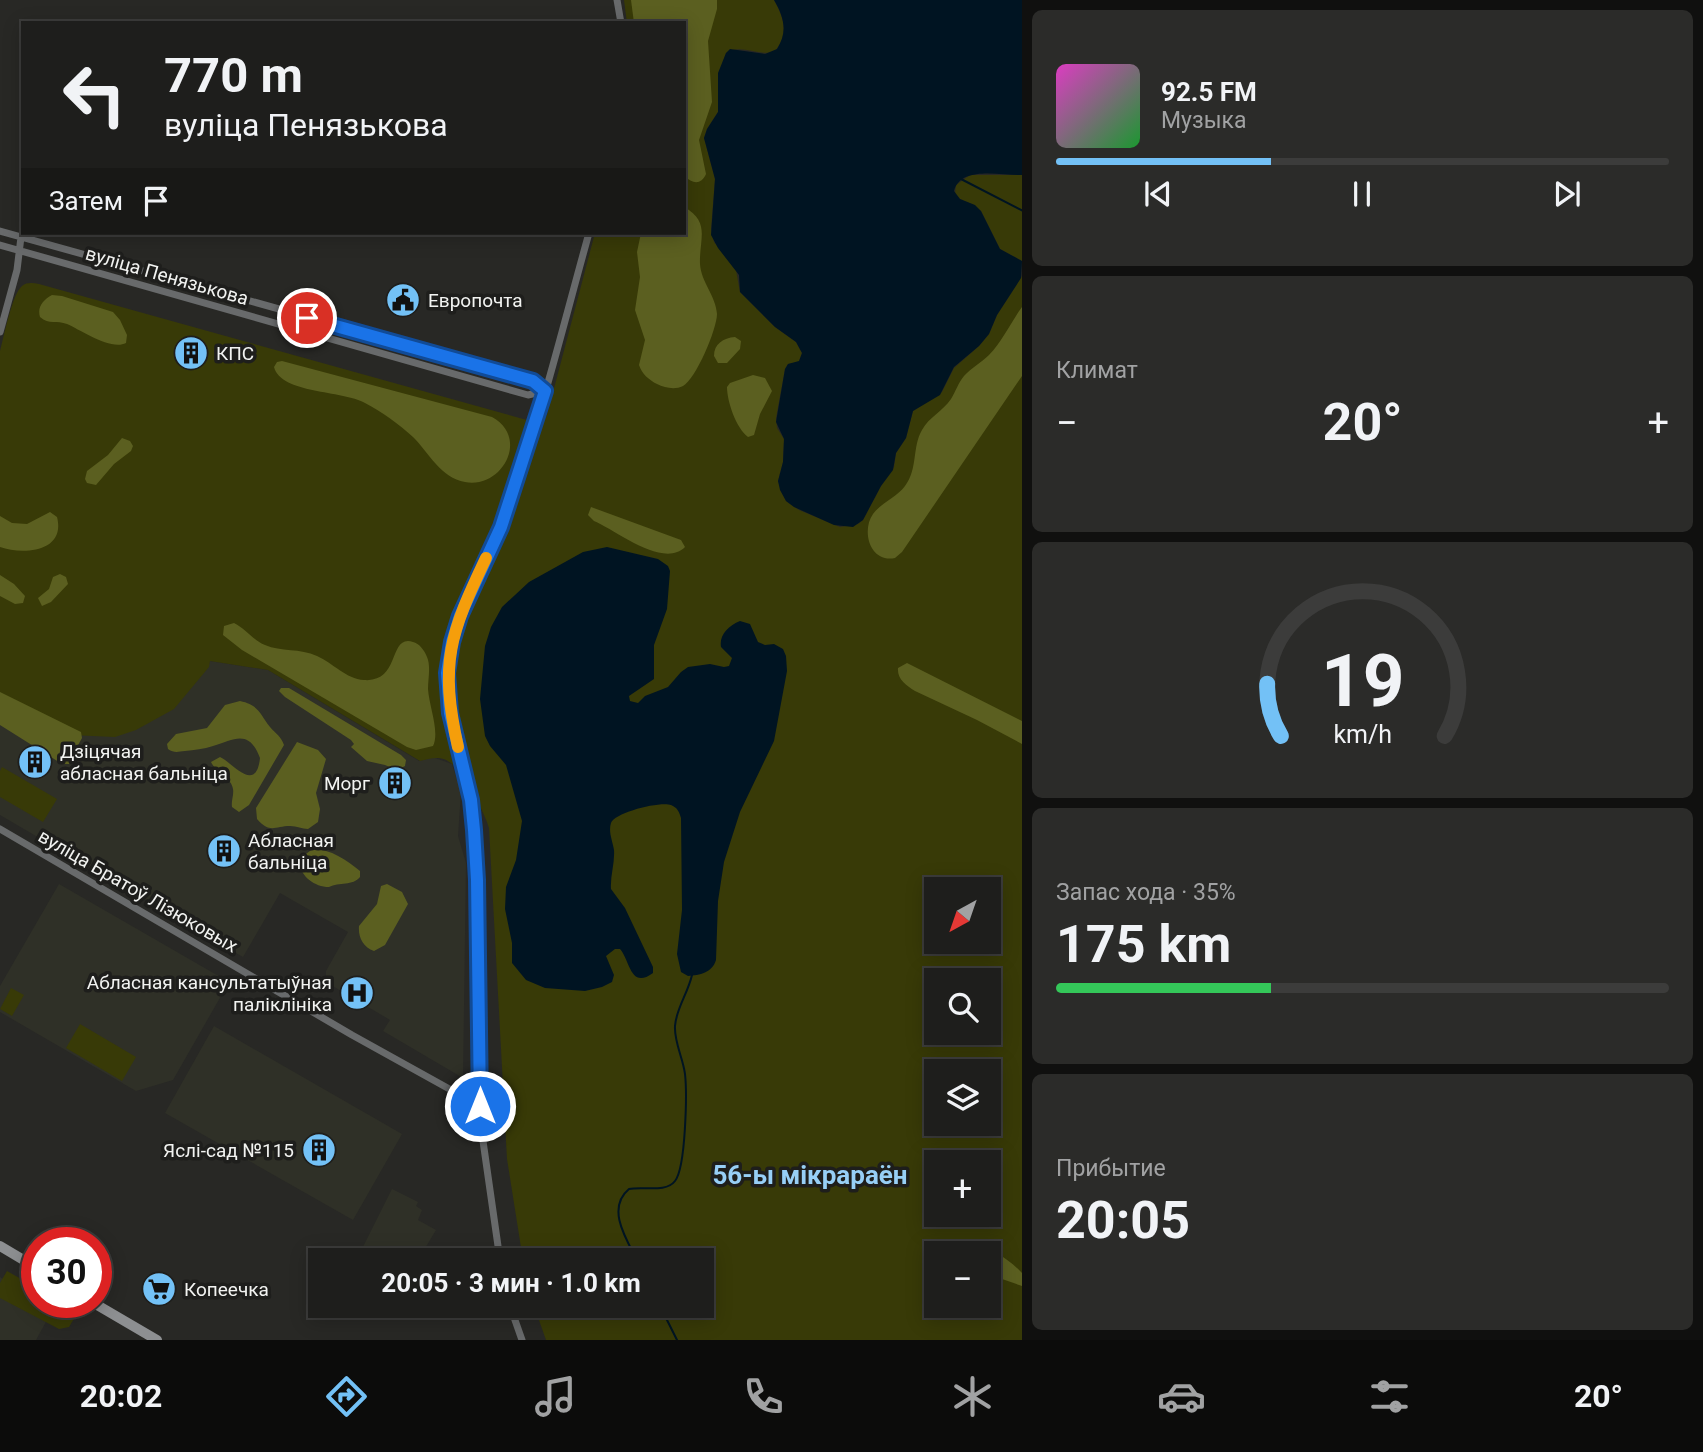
<!DOCTYPE html>
<html lang="ru">
<meta charset="utf-8">
<style>
body{margin:0;font-family:Roboto,sans-serif;background:#2b2b29;color:#f1f3f6;height:100vh;display:flex;flex-direction:column;font-size:26px;white-space:nowrap}
*{box-sizing:border-box;margin:0}
p{font-size:23px;color:#a1a2a3}
.icon{flex:none;width:38px;height:38px;fill:none;stroke:currentColor;stroke-width:2;stroke-linecap:round;stroke-linejoin:round}
.map{position:relative;flex:1;overflow:hidden}
.panel{display:flex;flex-direction:column;gap:10px;padding:10px;background:#10100f;width:681px}
.panel>*{flex:none}
.guide{position:absolute;left:21px;top:21px;width:665px;height:214px;border-radius:0px;box-shadow:0 4px 18px #0003,0 0 0 2px #3c3c3b;background:#1e1e1c;color:#f1f3f6;overflow:hidden}
.needle{width:46px;rotate:220deg}
.controls{position:absolute;left:924px;top:877px;display:grid;gap:14px}
.controls a{display:grid;place-items:center;width:77px;height:77px;border-radius:0px;background:#1e1e1c;box-shadow:0 4px 18px #0003,0 0 0 2px #3c3c3b;font-size:35px}
.speed{position:absolute;left:21px;top:1227px;display:flex;gap:14px;font-size:35px;font-weight:700;text-align:center}
.speed>*{display:grid;place-content:center;width:91px;height:91px;border-radius:50%;background:#1e1e1c;box-shadow:0 4px 18px #0003,0 0 0 2px #3c3c3b;line-height:1}
.speed .limit{border:10px solid #d22;background:#fff;color:#111}
.pin{position:absolute;display:grid;place-items:center;width:60px;height:60px;color:#fff;margin:-30px;border:4px solid #fff;border-radius:50%;box-shadow:0 2px 7px #0007}
.me{position:absolute;width:77px;margin:-38px;rotate:0deg;stroke-linejoin:round;filter:drop-shadow(0 0 5px #0008)}
.turn{display:flex;align-items:center;gap:24px;height:147px;padding:0 28px;font-size:32px}
.turn .icon{width:91px;height:91px;stroke-width:2.5}
.turn b{display:block;font-size:49px;line-height:60px}
.then{display:flex;align-items:center;height:66px;padding:0 28px;background:#0003;gap:14px;font-size:26px}
.big{font-size:52px;font-weight:700;line-height:1.1}
.panel .card{flex:1;display:flex;flex-direction:column;justify-content:center;gap:10px;min-width:0;padding:0 24px;border-radius:10px;background:#2b2b29}
.panel .dial{align-items:center;gap:0}
.dial svg{height:182px;overflow:visible;fill:none;stroke:#3c3c3b;stroke-width:7;stroke-linecap:round;text-anchor:middle}
.dial text{fill:#f1f3f6;stroke:none}
.song{display:flex;align-items:center;gap:21px}
.cover{width:84px;height:84px;border-radius:10px;background:linear-gradient(135deg,hsl(310 70% 55%),hsl(130 70% 35%))}
.played{height:7px;border-radius:4px;background:linear-gradient(90deg,#73c1f6 35%,#3c3c3b 35%)}
.keys{display:flex;justify-content:space-around;direction:ltr}
.heat{display:flex;justify-content:space-between;align-items:center;font-size:38px;direction:ltr}
.charge{height:10px;border-radius:5px;background:linear-gradient(90deg,#34c759 35%,#3c3c3b 0)}
.trip{position:absolute;left:308px;top:1248px;width:406px;height:70px;border-radius:0px;background:#1e1e1c;box-shadow:0 4px 18px #0003,0 0 0 2px #3c3c3b;font-weight:700;line-height:70px;text-align:center}
.tab-bar{display:flex;height:112px;justify-content:space-around;align-items:center;background:#0c0c0b;color:#a1a2a3}
.tab-bar .icon{width:49px;height:49px}
.tab-bar .selected{color:#73c1f6}
.tab-bar b{font-size:32px;color:#f1f3f6}
main{display:flex;flex:1;min-height:0}
.map>svg:first-child{display:block}
</style>
<main>
<div class="map">
<svg width="1023" height="1340" viewBox="0 0 1023 1340">
<rect width="100%" height="100%" fill="#282825"/>
<path fill="#2f3027" d="M210,661L268,670L419,761L432,757L452,764L461,792L458,836L466,863L463,1078L383,1031L390,1020L326,982V971L348,932L280,893L243,957L0,815V708L208,667Z
M59,884L229,982L173,1080L136,1091L0,1012V986Z
M214,1026L402,1134L353,1220L165,1113Z
M392,1189L418,1202L416,1206L422,1210L418,1220L436,1230L418,1260H361L365,1255L361,1251Z
M0,1277L52,1311L36,1340H0Z"/>
<path fill="#383a07" fill-rule="evenodd" d="M624,0H774C784,18 790,35 774,52C758,56 740,43 726,53L718,77V112L707,129L704,138L715,179L711,229L714,242L736,270L740,292L775,327L796,342L802,353L799,362L788,364L785,369L776,418L777,428L784,439L783,462L778,481L786,501L799,510L840,527L858,524L863,520L881,486L894,467L896,453L906,438L913,411L942,392L954,368L979,346L989,334L997,315L1022,276V1340H546L534,1306H702V1260H523L507,1159L489,828C485,813 464,774 452,764C442,755 431,758 420,761L268,670L210,661L209,667L174,709L136,730L115,737L70,735L0,708V351C4,337 12,294 22,286C27,282 33,283 39,284L541,424L547,415L595,233H684V23H627ZM936,889H989V942H936ZM936,980H989V1032H936ZM936,1071H989V1124H936ZM936,1162H989V1214H936ZM936,1253H989V1306H936Z
M970,175H1022V261L1000,249L981,211L971,204L960,199L955,194L956,185Z
M2,767L57,799L43,822L0,797V771Z
M11,988L24,995L12,1016L0,1009Z
M80,1024L136,1057L122,1081L66,1048Z
M7,1271L37,1288V1302H61L78,1312L69,1327L59,1329L0,1298V1283Z"/>
<path fill="#5b5f20" d="M631,0H717V9L708,41L712,102L699,140L706,174C701,185 693,184 684,176V23H634Z
M684,207C711,222 699,239 700,264C701,282 716,296 717,314C717,329 696,379 683,386C675,390 665,388 657,384C649,380 642,374 639,365L645,340L635,310L640,277L637,252L641,233H684Z
M52,295L62,296L113,312L120,320L127,335L126,343C111,351 81,330 67,324C57,320 49,325 40,317C37,307 43,300 52,295Z
M1022,307V376L902,552L895,558C870,563 861,531 873,514C882,502 897,497 905,486C918,469 912,447 922,430C929,417 943,411 951,399C956,391 958,383 964,376C971,368 981,363 989,355C1002,342 1011,322 1022,307Z
M735,337L741,341L740,349L727,363H718L714,356C714,344 723,338 735,337Z
M282,361L492,417C530,438 502,489 465,482C441,478 429,453 413,437C399,424 382,412 365,403C342,390 281,394 274,367L277,362Z
M753,375L765,378L772,391L760,414L754,435L748,437C736,428 727,401 727,387L730,383Z
M122,438L130,441L133,446L131,451L114,464L96,485L87,483L85,479L87,471L108,455Z
M591,507L681,540L685,547C663,569 616,530 594,521L588,515Z
M50,512L57,517C66,552 23,555 0,547V516L12,523L27,524Z
M60,574L66,577L68,584L51,602L42,606L38,598L49,589L53,577Z
M0,575L14,584L25,596L23,603L15,604L0,596Z
M234,623C246,629 253,640 265,645C281,652 300,648 317,656C333,663 346,679 364,680C401,683 388,634 413,642C419,643 425,651 427,657C431,666 428,679 428,689C429,706 440,732 433,746L416,750L407,747L242,650L223,635L224,626Z
M907,663L1022,721V744L977,720L915,691C906,685 897,679 898,668Z
M281,688H289L401,755L406,760L405,766L397,770L385,765L367,761L351,747L354,744L351,740L285,697L279,691Z
M0,692L81,732L82,738L76,749L74,762L71,764H62L0,725Z
M240,701C259,705 260,714 270,727C276,734 281,736 284,745L249,805L239,812L232,807C231,801 234,795 233,789C232,778 216,773 211,762L220,757C232,762 256,795 260,758C249,729 235,739 213,746C204,749 194,750 185,751C177,752 174,753 168,749L167,744L176,734L207,728L225,705Z
M297,742L318,750L326,759L316,793L320,809L318,822L308,829C302,829 297,826 290,826C275,826 270,834 257,819L256,808Z
M314,849C330,849 347,860 360,871V877C353,886 339,882 329,887C307,887 286,861 314,849Z
M387,884L402,892L408,904L385,945L374,951C363,947 358,937 359,926L377,904L381,886Z
M972,1246C990,1246 1010,1260 1022,1273V1286L1002,1279L989,1268V1253H966L967,1248Z"/>
<path fill="#001422" d="M774,0H1022V175C1002,176 961,165 954,191L960,199L975,205L981,211L1000,249L1022,261L1021,278L997,315L989,334L979,346L954,367L940,395L913,411L906,438L896,453L893,470L881,486L863,520L853,527L834,525L794,507L786,501L780,490L778,481L783,462L784,439L776,422L785,369L788,364L799,361L802,353L796,342L775,327L740,292L739,275L718,248L711,235L715,179L704,138L707,129L718,112V73L726,53L730,49L765,54L777,49C788,32 784,17 774,0Z
M607,547L658,559L668,566L670,571L667,609L654,645V679L629,696L630,701L638,703L645,696L668,687L681,672L688,667L710,664L724,667L729,666L732,658L721,647C719,635 728,626 740,621L750,624L758,642L765,645L774,644L783,649L786,656L787,671L774,741L740,812L724,862L718,901L716,960C712,973 700,975 688,976L681,972L677,954L682,910L681,818C679,812 678,808 671,805C661,801 615,812 611,823C608,832 613,842 614,850C615,863 610,876 611,889L625,908L653,967V973C630,990 630,960 620,949H615L606,956L614,975L612,982L602,987L585,991L545,988L526,980L512,963V943L505,909L506,887L516,860L522,821L506,765L490,746L485,736L480,699L485,646L491,627L502,607L529,582L583,552Z"/>
<g fill="none" stroke-linecap="round" stroke-linejoin="round">
<path stroke="#001422" stroke-width="2" d="M961,179L1023,211
M637,1260C626,1239 606,1208 629,1189C643,1186 666,1193 675,1181C686,1167 687,1092 685,1074C683,1058 674,1042 675,1026C676,1009 688,993 692,975
M660,1306L677,1340"/>
<path stroke="#686a6b" stroke-width="7" d="M617,0L621,23
M0,231L483,366L533,381L545,391
M0,245L528,395L545,391
M0,332L17,270L21,237
M0,829L352,1035L480,1106
M500,1260L480,1120L474,830C469,778 445,726 447,673C449,621 479,575 500,529C507,512 512,495 518,479C546,398 566,315 589,233
M510,1306L522,1340"/>
<path stroke="#8d8f91" stroke-width="10" d="M0,1246L37,1268
M92,1302L157,1340"/>
</g>
<g fill="none" stroke-linecap="round" stroke-linejoin="round">
<g stroke="#114b97" stroke-width="18">
<path id="route" d="M307,318L533,381L545,391L501,527L460,616L452,642L447,673L450,713L471,800L474,830L477,880L480,1106"/>
</g>
<use href="#route" stroke="#1a73e8" stroke-width="12"/>
<path stroke="#f59e0b" stroke-width="12" d="M458,747C439,662 450,634 486,558"/>
</g>
<defs>
<g id="civic-disc" transform="scale(1.75)"><circle r="9.5" fill="#73c1f6" stroke="#1e1e1c"/><path d="M-.6-6.5H3V-4.5H.6V-3L4-1V1h2V6H-6V1h2V-1L-.6-3ZM-1.2 2.5V6h2.4V2.5Z" fill="#111"/></g>
<g id="building-disc" transform="scale(1.75)"><circle r="9.5" fill="#73c1f6" stroke="#1e1e1c"/><path d="M-4-6H4V6H1V3H-1V6H-4ZM-2.5-4.3h1.7v1.8h-1.7ZM.8-4.3h1.7v1.8H.8ZM-2.5-1h1.7V.8h-1.7ZM.8-1h1.7V.8H.8Z" fill="#111"/></g>
<g id="hospital-disc" transform="scale(1.75)"><circle r="9.5" fill="#73c1f6" stroke="#1e1e1c"/><path d="M-5-5h3v3.5h4V-5h3V5h-3V1.5h-4V5h-3Z" fill="#111"/></g>
<g id="supermarket-disc" transform="scale(1.75)"><circle r="9.5" fill="#73c1f6" stroke="#1e1e1c"/><path d="M-6-5.5h2.5l.6 2H6L4.5 2H-2.5L-4.4-4H-6ZM-1.5 3.2a1.3 1.3 0 1 0 .1 0ZM3 3.2a1.3 1.3 0 1 0 .1 0Z" fill="#111"/></g>
</defs>
<g fill-rule="evenodd">
<use href="#civic-disc" x="403" y="300"/>
<use href="#building-disc" x="191" y="353"/>
<use href="#building-disc" x="35" y="762"/>
<use href="#building-disc" x="395" y="783"/>
<use href="#building-disc" x="224" y="851"/>
<use href="#hospital-disc" x="357" y="993"/>
<use href="#building-disc" x="319" y="1150"/>
<use href="#supermarket-disc" x="159" y="1289"/>
</g>
<g text-anchor="middle" dominant-baseline="central" stroke-width="7" stroke-linejoin="round" paint-order="stroke">
<g font-size="19" fill="#f2f3f1" stroke="#1e1e1c">
<text transform="translate(167 276) rotate(16)">вуліца Пенязькова</text>
<text transform="translate(138 891) rotate(30)">вуліца Братоў Лізюковых</text>
</g>
<g font-size="19" fill="#f2f3f1" stroke="#1e1e1c" text-anchor="start">
<text x="428" y="300">Европочта</text>
<text x="216" y="353">КПС</text>
<text x="60" y="751">Дзіцячая<tspan x="60" dy="22">абласная бальніца</tspan></text>
<text x="370" y="783" text-anchor="end">Морг</text>
<text x="248" y="840">Абласная<tspan x="248" dy="22">бальніца</tspan></text>
<text x="332" y="982" text-anchor="end">Абласная кансультатыўная<tspan x="332" dy="22">паліклініка</tspan></text>
<text x="294" y="1150" text-anchor="end">Яслі-сад №115</text>
<text x="184" y="1289">Копеечка</text>
</g>
<g font-size="26" font-weight="bold" fill="#97cff6" stroke="#1e1e1c">
<text x="810" y="1175">56-ы мікрараён</text>
</g>
</g>
</svg>
<div class="controls">
<a><svg class="needle" viewBox="-14 -14 28 28"><path d="M0-13l5 13h-10z" fill="#e53935"/><path d="M0 13l5-13h-10z" fill="#a1a2a3"/></svg></a>
<a><svg class="icon" aria-label="search" viewBox="0 0 24 24"><circle cx="10" cy="10" r="6"/><path d="M15 15l6 6"/></svg></a>
<a><svg class="icon" aria-label="layers" viewBox="0 0 24 24"><path d="M12 4l9 5-9 5-9-5zM3 14l9 5 9-5"/></svg></a>
<a>+</a>
<a>−</a>
</div>
<div class="speed"><div class="limit">30</div></div>
<div class="pin" style="left:307px;top:318px;background:#d93025"><svg class="icon" aria-label="arrive" viewBox="0 0 24 24"><path d="M6 21V4h12l-3 4 3 4H6"/></svg></div>
<svg class="me" style="left:480px;top:1106px" viewBox="-20 -20 40 40"><circle r="17" fill="#1a73e8" stroke="#fff" stroke-width="3"/><path d="M0-11L8 9 0 5-8 9z" fill="#fff"/></svg>
<div class="trip">20:05 · 3 мин · 1.0 km</div>
<div class="guide">
<div class="turn"><svg class="icon" aria-label="left" viewBox="0 0 24 24"><path d="M17 20v-9H6M10 6l-5 5 5 5"/></svg><div><b>770 m</b>вуліца Пенязькова</div></div>
<div class="then">Затем<svg class="icon" aria-label="arrive" viewBox="0 0 24 24"><path d="M6 21V4h12l-3 4 3 4H6"/></svg></div>
</div>
</div>
<section class="panel">
<div class="card">
<div class="song"><i class="cover"></i><div><b>92.5 FM</b><p>Музыка</p></div></div>
<div class="played"></div>
<div class="keys"><svg class="icon" aria-label="previous" viewBox="0 0 24 24"><path d="M18 5L8 12l10 7zM5 5v14"/></svg><svg class="icon" aria-label="pause" viewBox="0 0 24 24"><path d="M8 5v14M16 5v14"/></svg><svg class="icon" aria-label="next" viewBox="0 0 24 24"><path d="M6 5l10 7-10 7zM19 5v14"/></svg></div>
</div>
<div class="card"><p>Климат</p>
<div class="heat"><a>−</a><b class="big">20°</b><a>+</a></div>
</div>
<div class="card dial"><svg viewBox="0 0 100 80">
<path d="M14 69A42 42 0 1 1 86 69"/>
<path d="M14 69A42 42 0 0 1 8 46" stroke="#73c1f6"/>
<text x="50" y="56" font-size="32" font-weight="700">19</text>
<text x="50" y="72" font-size="11">km/h</text>
</svg></div>
<div class="card"><p>Запас хода · 35%</p><b class="big">175 km</b><div class="charge"></div></div>
<div class="card"><p>Прибытие</p><b class="big">20:05</b></div>
</section>
</main>
<nav class="tab-bar">
<b>20:02</b>
<svg class="icon selected" aria-label="directions" viewBox="0 0 24 24"><path d="M12 3l9 9-9 9-9-9zM9 14v-3h6M13 9l2 2-2 2"/></svg>
<svg class="icon" aria-label="music" viewBox="0 0 24 24"><path d="M9 18V5l10-2v13"/><circle cx="6" cy="18" r="3"/><circle cx="16" cy="16" r="3"/></svg>
<svg class="icon" aria-label="phone" viewBox="0 0 24 24"><path d="M5 4h4l2 5-3 2q2 4 5 5l2-3 5 2v4C11 20 4 13 5 4z"/></svg>
<svg class="icon" aria-label="climate" viewBox="0 0 24 24"><path d="M12 3v18M4 7l16 10M4 17L20 7"/></svg>
<svg class="icon" aria-label="car" viewBox="0 0 24 24"><path d="M5 17H2v-5l4-1 3-4h7l3 4 3 1v5h-3M9 17h6M6 11h13"/><circle cx="7" cy="17" r="2"/><circle cx="17" cy="17" r="2"/></svg>
<svg class="icon" aria-label="filters" viewBox="0 0 24 24"><path d="M4 7h16M4 17h16"/><circle cx="9" cy="7" r="2"/><circle cx="15" cy="17" r="2"/></svg>
<b>20°</b>
</nav>
